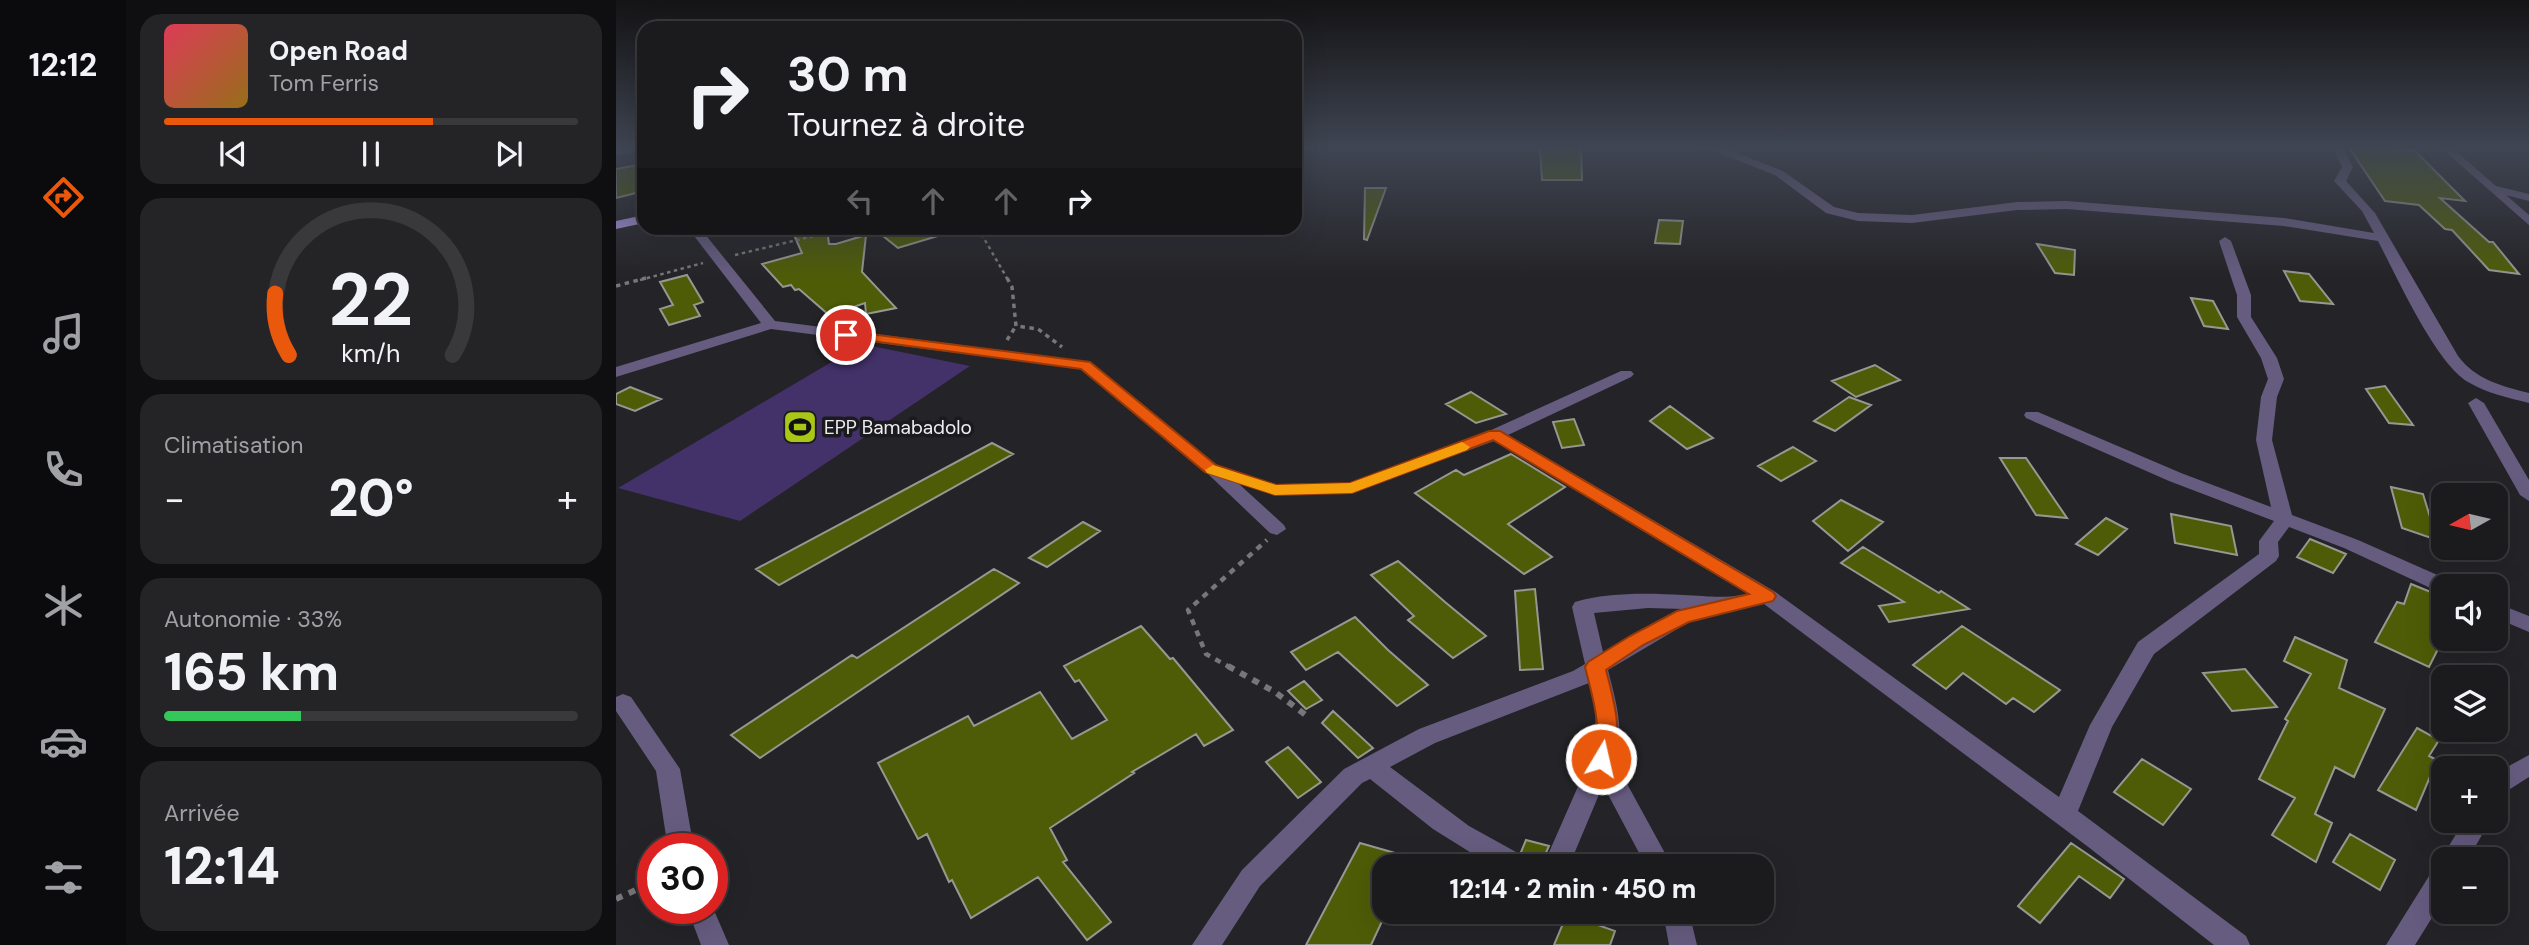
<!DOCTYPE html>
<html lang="fr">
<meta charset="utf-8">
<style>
body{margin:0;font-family:"DM Sans",sans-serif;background:#242326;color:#f1f3f6;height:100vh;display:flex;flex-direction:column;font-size:26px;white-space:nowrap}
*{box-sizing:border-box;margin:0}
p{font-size:23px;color:#a0a1a4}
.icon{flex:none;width:38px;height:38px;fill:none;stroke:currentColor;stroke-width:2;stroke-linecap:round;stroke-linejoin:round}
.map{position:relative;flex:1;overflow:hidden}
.details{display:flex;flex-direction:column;gap:14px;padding:14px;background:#0f0e10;width:490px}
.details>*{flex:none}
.top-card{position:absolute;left:21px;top:21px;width:665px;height:214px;border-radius:21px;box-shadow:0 7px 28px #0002,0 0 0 2px #39383b;background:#1b1a1d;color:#f1f3f6;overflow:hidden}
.needle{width:46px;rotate:262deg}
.buttons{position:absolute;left:1815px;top:483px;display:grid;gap:14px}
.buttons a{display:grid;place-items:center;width:77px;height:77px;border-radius:14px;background:#1b1a1d;box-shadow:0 7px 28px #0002,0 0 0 2px #39383b;font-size:35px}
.speed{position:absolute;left:21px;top:833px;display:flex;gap:14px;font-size:35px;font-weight:700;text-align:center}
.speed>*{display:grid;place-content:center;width:91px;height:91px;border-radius:50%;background:#1b1a1d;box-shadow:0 7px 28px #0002,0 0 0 2px #39383b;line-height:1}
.speed .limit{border:10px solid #d22;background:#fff;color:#111}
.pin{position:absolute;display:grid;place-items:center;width:60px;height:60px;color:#fff;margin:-30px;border:4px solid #fff;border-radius:50%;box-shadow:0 2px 7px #0007}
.me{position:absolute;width:77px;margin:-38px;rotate:9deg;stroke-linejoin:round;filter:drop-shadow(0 0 5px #0008)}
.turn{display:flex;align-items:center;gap:24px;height:147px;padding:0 35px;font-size:32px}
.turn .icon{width:91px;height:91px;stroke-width:2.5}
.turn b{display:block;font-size:49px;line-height:60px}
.lanes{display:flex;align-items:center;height:66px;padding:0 35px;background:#0003;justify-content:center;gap:35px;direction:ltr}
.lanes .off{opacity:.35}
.big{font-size:52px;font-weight:800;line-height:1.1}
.details .card{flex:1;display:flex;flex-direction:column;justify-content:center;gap:10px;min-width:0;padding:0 24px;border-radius:21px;background:#242326}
.details .dial{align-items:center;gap:0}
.dial svg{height:182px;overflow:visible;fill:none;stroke:#39383b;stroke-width:7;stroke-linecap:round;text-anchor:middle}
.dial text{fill:#f1f3f6;stroke:none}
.song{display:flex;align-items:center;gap:21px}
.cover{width:84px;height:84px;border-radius:10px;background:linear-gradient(135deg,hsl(350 70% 55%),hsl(40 70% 35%))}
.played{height:7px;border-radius:4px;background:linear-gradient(90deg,#ea580c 65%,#39383b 65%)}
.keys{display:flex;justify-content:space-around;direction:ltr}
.heat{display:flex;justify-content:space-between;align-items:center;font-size:38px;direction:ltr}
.charge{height:10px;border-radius:5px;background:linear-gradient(90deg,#34c759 33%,#39383b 0)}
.trip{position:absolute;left:756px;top:854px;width:402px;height:70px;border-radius:21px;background:#1b1a1d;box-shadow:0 7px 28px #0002,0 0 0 2px #39383b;font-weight:800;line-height:70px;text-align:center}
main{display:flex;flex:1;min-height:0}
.tabs{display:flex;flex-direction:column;width:126px;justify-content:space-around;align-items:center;background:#0b0a0c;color:#a0a1a4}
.tabs .icon{width:49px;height:49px}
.tabs .current{color:#ea580c}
.tabs b{font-size:32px;color:#f1f3f6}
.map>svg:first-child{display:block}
</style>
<main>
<nav class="tabs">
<b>12:12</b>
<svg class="icon current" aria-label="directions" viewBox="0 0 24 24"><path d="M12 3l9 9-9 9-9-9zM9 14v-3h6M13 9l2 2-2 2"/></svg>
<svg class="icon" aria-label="music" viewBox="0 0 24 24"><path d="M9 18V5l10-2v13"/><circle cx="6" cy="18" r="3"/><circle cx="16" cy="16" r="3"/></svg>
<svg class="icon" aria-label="phone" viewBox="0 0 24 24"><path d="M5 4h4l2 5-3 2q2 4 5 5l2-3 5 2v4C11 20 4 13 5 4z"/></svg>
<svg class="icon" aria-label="climate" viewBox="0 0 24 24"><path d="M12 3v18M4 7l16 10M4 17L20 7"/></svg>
<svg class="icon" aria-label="car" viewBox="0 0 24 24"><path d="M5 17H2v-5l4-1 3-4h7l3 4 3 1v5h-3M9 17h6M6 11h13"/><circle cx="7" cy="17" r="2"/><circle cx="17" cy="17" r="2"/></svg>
<svg class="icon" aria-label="filters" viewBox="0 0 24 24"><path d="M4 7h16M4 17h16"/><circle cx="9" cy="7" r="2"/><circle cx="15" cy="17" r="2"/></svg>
</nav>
<section class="details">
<div class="card">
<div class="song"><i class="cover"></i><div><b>Open Road</b><p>Tom Ferris</p></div></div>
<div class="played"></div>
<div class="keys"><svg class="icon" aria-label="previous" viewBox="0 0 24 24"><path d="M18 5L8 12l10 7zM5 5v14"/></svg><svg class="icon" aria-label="pause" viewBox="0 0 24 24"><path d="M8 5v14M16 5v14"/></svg><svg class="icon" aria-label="next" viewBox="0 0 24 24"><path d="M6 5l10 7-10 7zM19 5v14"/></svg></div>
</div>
<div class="card dial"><svg viewBox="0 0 100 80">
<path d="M14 69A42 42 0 1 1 86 69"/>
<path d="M14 69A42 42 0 0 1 8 42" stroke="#ea580c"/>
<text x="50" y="56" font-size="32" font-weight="700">22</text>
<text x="50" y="72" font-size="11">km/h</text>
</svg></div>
<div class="card"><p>Climatisation</p>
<div class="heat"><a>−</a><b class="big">20°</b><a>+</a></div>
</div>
<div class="card"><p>Autonomie · 33%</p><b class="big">165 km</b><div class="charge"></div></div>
<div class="card"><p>Arrivée</p><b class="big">12:14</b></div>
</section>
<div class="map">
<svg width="1913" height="945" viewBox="0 0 1913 945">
<rect width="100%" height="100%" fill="#242327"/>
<path fill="#433169" d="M246,344L354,366L124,521L2,488Z"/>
<path fill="#4e5c07" stroke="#969892" stroke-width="2" d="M1732,146H1771L1774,149L1799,151L1849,201L1824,198L1873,242H1877L1903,274L1873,270L1836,230L1829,229L1803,205L1769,201Z
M965,147L966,180H926L924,148Z
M28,164V191L0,198V169Z
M749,188H770L751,240L748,239Z
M1043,220L1067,221L1064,244L1039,243Z
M175,228H211L213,244H220L250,235L246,272L280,308L250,314L249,303L213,315L183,289L179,290L175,285L167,287L146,264L186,253Z
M257,228H334L335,232L282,248Z
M1421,244L1459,250L1458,275L1439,273Z
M1668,271L1693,274L1717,304L1684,301Z
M71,275L87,302L78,305L84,316L53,325L44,309L57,305L44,282Z
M1575,298L1597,301L1612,329L1588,326Z
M1259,365L1284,380L1240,397L1216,381Z
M1769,386L1797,425L1773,423L1750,389Z
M14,387L45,399L19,411L0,404V394Z
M855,392L890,414L860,423L830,404Z
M1233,397L1255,405L1219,431L1198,421Z
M1054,406L1097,438L1071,449L1034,421Z
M958,419L968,445L946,448L937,422Z
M376,443L397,454L163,585L140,569Z
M1177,447L1200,461L1165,481L1142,466Z
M895,454L949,487L892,524L936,557L908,574L799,493L840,470L848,475Z
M1384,458H1410L1451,518L1420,515Z
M1775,487L1807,494L1821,540L1786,528Z
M1225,500L1267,522L1232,551L1197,521Z
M1555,514L1615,526L1621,555L1559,543Z
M1490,518L1511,529L1482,555L1460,544Z
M467,522L484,531L431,567L413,558Z
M1694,539L1730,554L1717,573L1681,557Z
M1247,547L1323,593L1325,591L1353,609L1273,622L1263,606L1288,602L1225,563Z
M782,561L829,602L870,636L837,658L792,620L798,616L755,575Z
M378,569L403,583L144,758L115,735L236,655L241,658Z
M1795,584L1827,597V639L1813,667L1759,642L1781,602L1788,604Z
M919,589L927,669L904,670L899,591Z
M739,617L772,650L812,685L781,706L722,652L690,670L675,652Z
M525,626L554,659L557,658L617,730L588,746L580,734L516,772L518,773L434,828L451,860L447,862L495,922L471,940L422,877L355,918L336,880L333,882L311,834L302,839L262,763L352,716L358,726L424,692L456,739L491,720L463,680L459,682L448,666Z
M1346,626L1444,690L1418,712L1397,698L1390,704L1347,673L1330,689L1297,665Z
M1679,637L1731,660L1723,688L1769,709L1738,777L1719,767L1699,814L1716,823L1700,862L1656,835L1679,798L1643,779L1672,721L1669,719L1695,674L1668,661Z
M1629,669L1661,707L1616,711L1587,673Z
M688,681L706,700L690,709L672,691Z
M717,711L757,748L742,758L706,723Z
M1801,728L1823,740L1813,756L1821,760L1800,810L1762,790Z
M672,747L705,782L682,798L650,762Z
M1526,759L1575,789L1547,825L1498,792Z
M1734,834L1779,860L1764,890L1717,862Z
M910,840L933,846L924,866H918L913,857L905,852Z
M744,843L807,861L806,866H768V917L755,945H690Z
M1455,843L1508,879L1494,898L1463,876L1424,923L1402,906Z
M951,914L999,931L994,945H938Z"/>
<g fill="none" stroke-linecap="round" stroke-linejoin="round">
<path stroke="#777679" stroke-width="2.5" stroke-dasharray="3.5 3.5" stroke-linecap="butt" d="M362,228L392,280
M119,255L231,228
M24,280L87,263"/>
<path stroke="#777679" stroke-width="3.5" stroke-dasharray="4.5 4.5" stroke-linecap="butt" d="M391,278L396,287L400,326L422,329L446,347
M0,286L30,278
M391,340L400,326"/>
<path stroke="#777679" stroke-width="4.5" stroke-dasharray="6 6" stroke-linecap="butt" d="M615,668L590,654L572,610L651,540"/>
<path stroke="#777679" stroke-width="6" stroke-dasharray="7 7" stroke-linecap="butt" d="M612,666L659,692L691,716
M0,899L37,882"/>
<path fill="#665c80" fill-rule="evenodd" d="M19,146H28V150L0,155V149Z
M1072,146L1106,147L1167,171L1218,207L1242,213L1296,215L1401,202L1450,201L1668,218L1758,233L1746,211L1718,181L1726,167L1716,146H1726L1737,167L1730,181L1759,213L1842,356C1860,380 1886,386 1913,393V403C1893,398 1870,393 1852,382C1819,362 1781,277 1762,241L1668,226L1450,209L1401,210L1296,223L1242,221L1210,213L1159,175L1100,152Z
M1823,146H1834L1880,186L1913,194V201L1890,195L1913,215V225Z
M72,228H84L159,321L475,362L600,465L660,484L734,483L873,431L1005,371H1015L1018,374L1015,377L892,435L1158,591L1443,797L1474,725L1522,642L1643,554V541L1658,521L1553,481L1410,418L1408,415L1410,412H1422L1565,473L1655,507L1640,440L1645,397L1652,379L1645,358L1621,317V295L1603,241L1609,237L1615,241L1635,295V317L1661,358L1668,379L1661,397L1656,440L1676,515L1742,540L1835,581L1838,586H1827V593L1821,591L1728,548L1673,527L1662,542L1663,556L1660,561L1538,654L1496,727L1462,811L1630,936L1634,945H1598L1471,846L1148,604L1073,622L992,670C999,699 1010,731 998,760L1056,866H1030L987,785L953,866H927L978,750L980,712L973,683L819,743L774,767L853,826L911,858L915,866L873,864L817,829L754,779L746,783L644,886L606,945H576L626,870L728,769L803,729L957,671L969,664L956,607L959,602C992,592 1033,593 1067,595C1092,596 1107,599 1132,594L878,441L736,493L659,495L623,484L668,525L670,529L661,535L654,533L592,474L466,369L155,329L0,377V367L145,323ZM1032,608L1067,609L987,652L978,613Z
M1860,398L1868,403L1913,480V501L1904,495L1852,403Z
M1880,603L1913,616V632L1880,618Z
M7,694L15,697L64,769L78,849H52L40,771L0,711V697Z
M1913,755V777L1891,791L1889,796L1880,799V773Z
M1848,821H1874L1852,859H1827V863L1825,859Z
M1827,864V900L1799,945H1770L1818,868Z
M96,905L97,908L113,945H85L71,908H96Z
M1047,912H1073L1081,945H1053Z"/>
<path fill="#a994de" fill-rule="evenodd" d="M28,215V223L0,229V221Z"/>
</g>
<linearGradient id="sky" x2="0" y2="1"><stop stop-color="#141315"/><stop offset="0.53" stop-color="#3f4552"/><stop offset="1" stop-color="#3f4552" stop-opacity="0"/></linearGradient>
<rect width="1913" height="278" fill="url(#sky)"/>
<path fill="#ea580c" stroke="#983908" stroke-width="2" d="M230,331L474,362L600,465L660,485L734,483L873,431H884L1157,592L1160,596L1157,601L1073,622L1027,645L990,670C998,702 1009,735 993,765L985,768L978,765L974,759C989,731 976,696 969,667L972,662L1014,636L1061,611L1133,594L877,440L736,493L659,495L589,472L465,369L225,337V332Z"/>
<path fill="#f59e0b" d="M846,442L854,447L851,450L736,493L659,495L591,473L589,470L597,465L660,485L734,483Z"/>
<defs>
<g id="stadium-square" transform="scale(1.75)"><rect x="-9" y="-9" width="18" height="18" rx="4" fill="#aac718" stroke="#1b1a1e"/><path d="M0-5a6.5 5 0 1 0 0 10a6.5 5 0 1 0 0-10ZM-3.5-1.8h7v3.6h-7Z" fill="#111"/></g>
</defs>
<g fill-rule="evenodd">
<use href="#stadium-square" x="184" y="427"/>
</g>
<g text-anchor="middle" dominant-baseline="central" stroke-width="7" stroke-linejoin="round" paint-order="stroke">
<g font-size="19" fill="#eeedf0" stroke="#1b1a1e" text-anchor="start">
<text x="208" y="427">EPP Bamabadolo</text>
</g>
</g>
</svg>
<div class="buttons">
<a><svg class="needle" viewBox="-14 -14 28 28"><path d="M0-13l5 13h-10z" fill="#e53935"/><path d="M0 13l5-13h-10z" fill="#a0a1a4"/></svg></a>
<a><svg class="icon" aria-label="sound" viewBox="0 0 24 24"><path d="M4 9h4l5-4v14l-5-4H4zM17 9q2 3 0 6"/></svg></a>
<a><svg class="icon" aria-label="layers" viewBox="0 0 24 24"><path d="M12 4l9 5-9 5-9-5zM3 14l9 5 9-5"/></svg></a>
<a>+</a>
<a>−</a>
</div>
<div class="speed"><div class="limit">30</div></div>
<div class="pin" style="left:230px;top:335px;background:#d93025"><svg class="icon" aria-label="arrive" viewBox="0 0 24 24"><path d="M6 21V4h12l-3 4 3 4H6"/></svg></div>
<svg class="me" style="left:985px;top:759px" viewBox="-20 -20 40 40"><circle r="17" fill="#ea580c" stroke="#fff" stroke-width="3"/><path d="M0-11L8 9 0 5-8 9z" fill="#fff"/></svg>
<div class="trip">12:14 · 2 min · 450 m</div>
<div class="top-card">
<div class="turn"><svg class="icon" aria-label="right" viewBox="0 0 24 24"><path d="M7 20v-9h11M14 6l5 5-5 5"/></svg><div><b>30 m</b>Tournez à droite</div></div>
<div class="lanes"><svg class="icon off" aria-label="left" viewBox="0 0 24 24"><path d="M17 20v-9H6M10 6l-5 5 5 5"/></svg><svg class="icon off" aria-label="ahead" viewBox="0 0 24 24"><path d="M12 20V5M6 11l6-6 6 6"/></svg><svg class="icon off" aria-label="ahead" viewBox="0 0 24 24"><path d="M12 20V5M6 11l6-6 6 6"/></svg><svg class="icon" aria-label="right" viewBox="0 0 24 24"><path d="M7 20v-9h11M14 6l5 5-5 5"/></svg></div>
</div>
</div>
</main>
